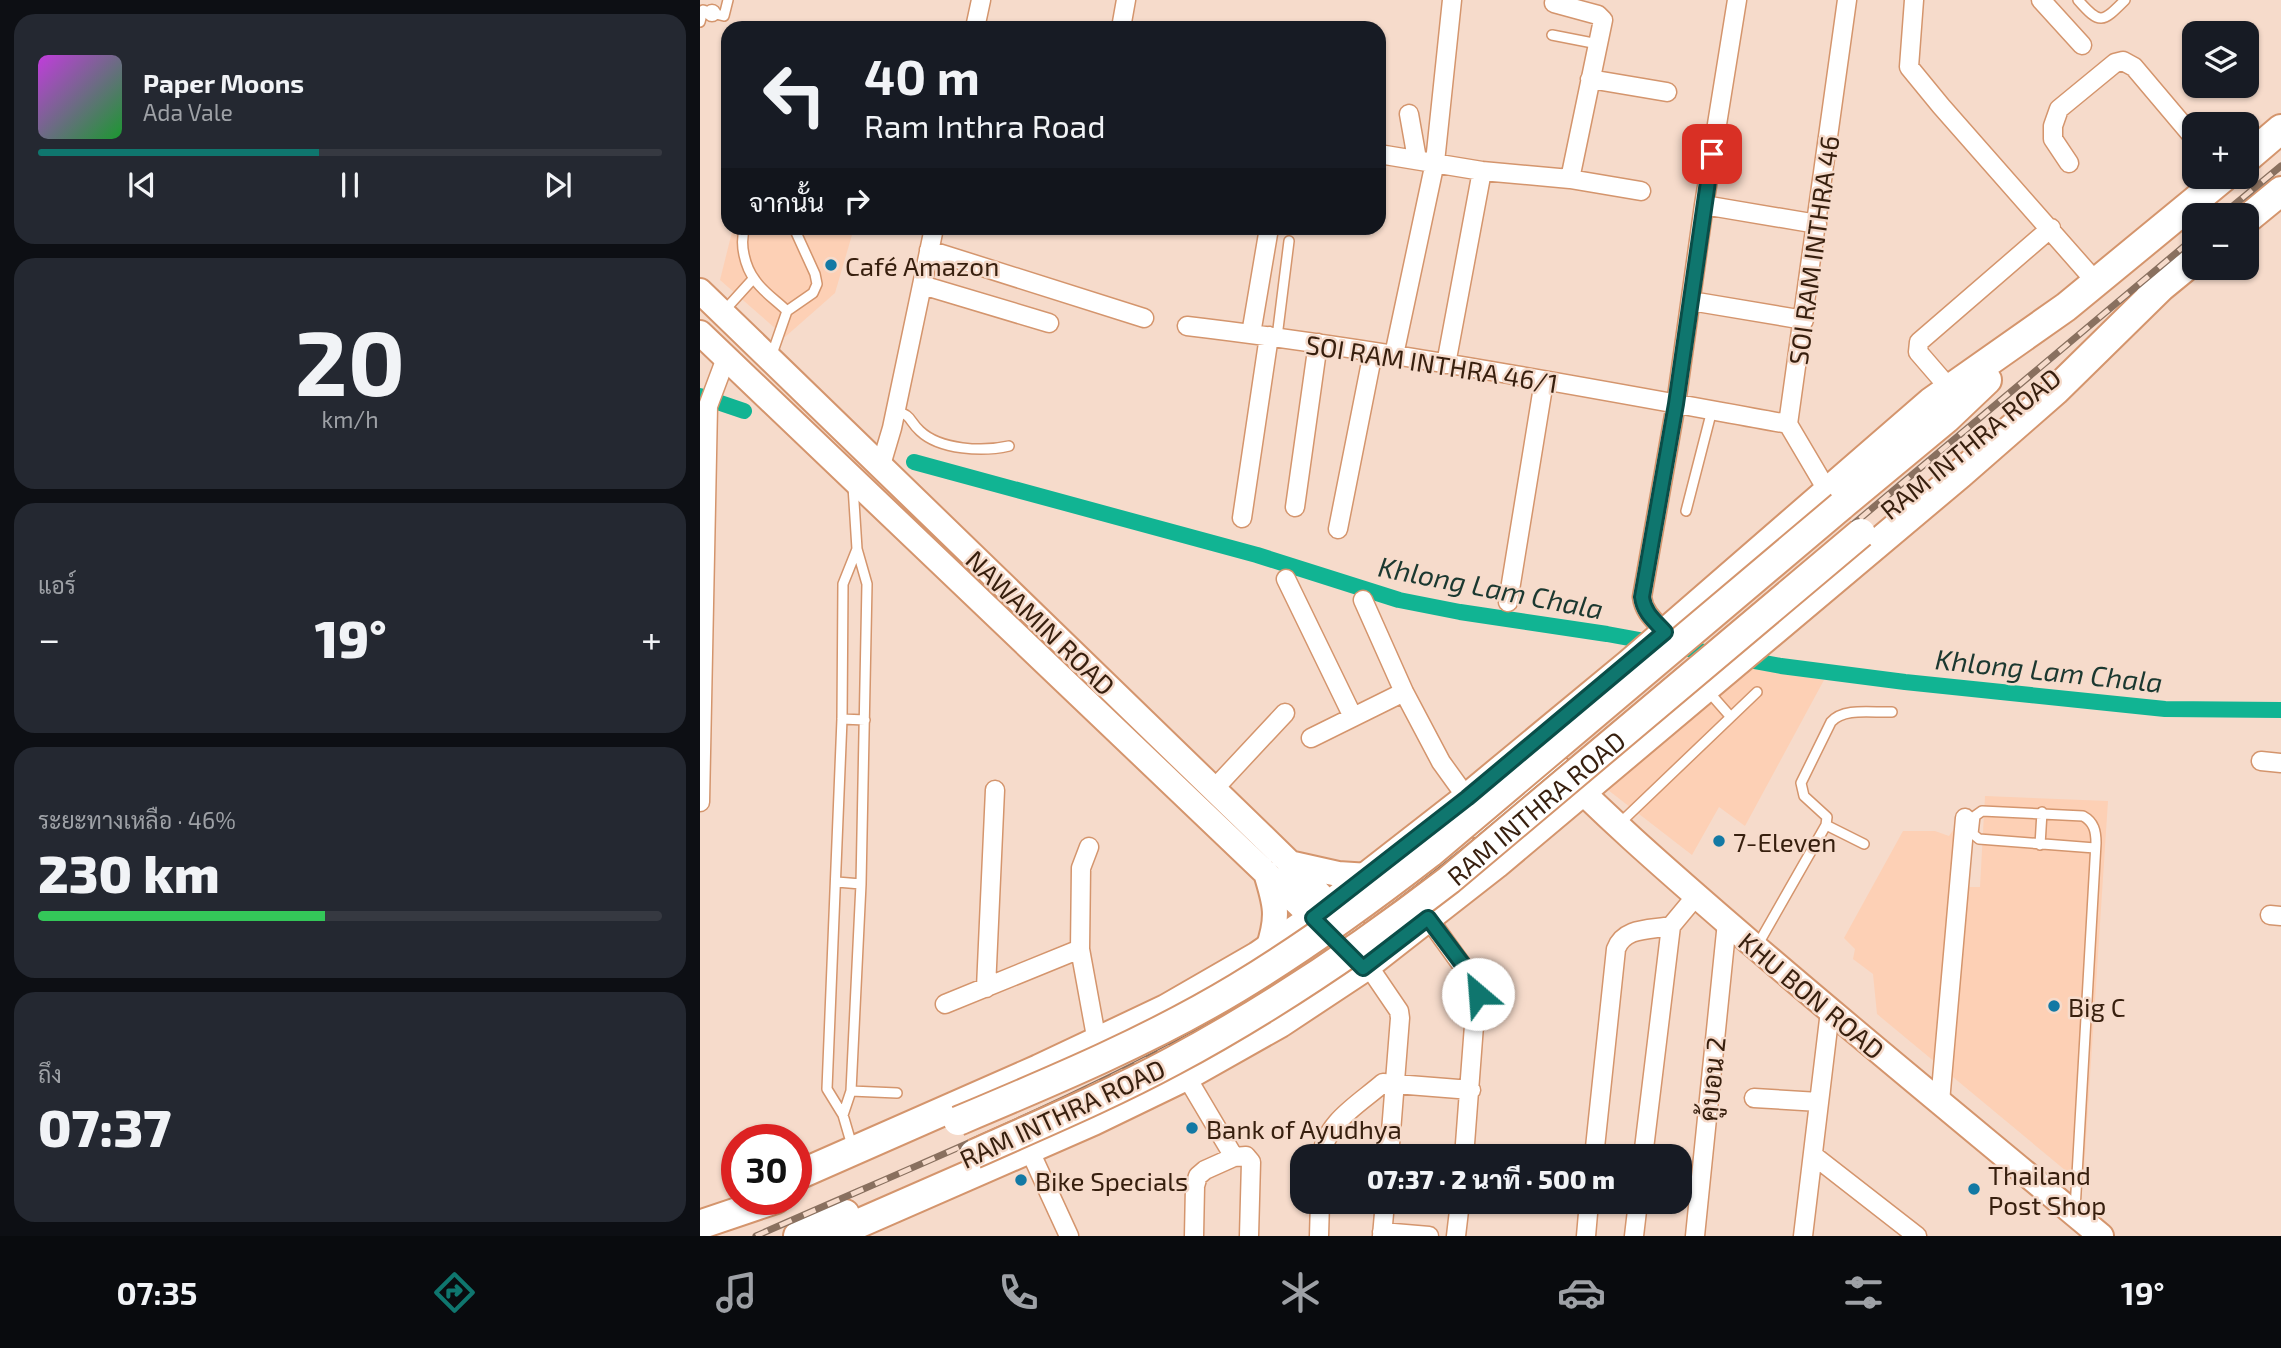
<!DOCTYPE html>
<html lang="th">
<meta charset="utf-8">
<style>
body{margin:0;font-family:"Exo 2",Sarabun,sans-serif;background:#242831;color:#f1f3f6;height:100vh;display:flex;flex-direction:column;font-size:26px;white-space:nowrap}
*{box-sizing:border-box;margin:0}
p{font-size:23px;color:#9ea1a6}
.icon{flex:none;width:38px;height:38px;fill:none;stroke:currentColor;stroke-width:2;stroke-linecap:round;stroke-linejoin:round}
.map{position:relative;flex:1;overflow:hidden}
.panel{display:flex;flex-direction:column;gap:14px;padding:14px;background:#0d0f14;width:700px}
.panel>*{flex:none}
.hud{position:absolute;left:21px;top:21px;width:665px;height:214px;border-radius:21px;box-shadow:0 2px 5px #0004;background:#171b24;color:#f1f3f6;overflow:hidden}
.controls{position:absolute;left:1482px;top:21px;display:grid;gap:14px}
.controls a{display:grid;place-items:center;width:77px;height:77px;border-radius:14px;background:#171b24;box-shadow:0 2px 5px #0004;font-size:35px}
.speed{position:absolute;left:21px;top:1124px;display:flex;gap:14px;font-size:35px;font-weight:700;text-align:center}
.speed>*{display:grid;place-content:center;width:91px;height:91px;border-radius:50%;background:#171b24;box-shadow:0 2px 5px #0004;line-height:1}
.speed .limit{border:10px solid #d22;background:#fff;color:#111}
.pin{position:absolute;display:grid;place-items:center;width:60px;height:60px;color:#fff;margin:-30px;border-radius:14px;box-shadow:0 4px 10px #0006}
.me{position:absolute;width:77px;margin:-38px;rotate:333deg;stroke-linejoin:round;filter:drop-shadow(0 0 5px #0008)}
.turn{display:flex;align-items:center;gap:24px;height:147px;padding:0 28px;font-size:32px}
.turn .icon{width:91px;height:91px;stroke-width:2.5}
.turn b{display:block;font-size:49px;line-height:60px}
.then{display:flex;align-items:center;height:66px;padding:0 28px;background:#0003;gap:14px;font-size:26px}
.big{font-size:52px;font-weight:800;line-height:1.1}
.panel .widget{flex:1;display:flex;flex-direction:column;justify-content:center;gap:10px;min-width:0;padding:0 24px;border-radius:21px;background:#242831}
.panel .dial{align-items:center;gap:0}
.dial b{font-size:91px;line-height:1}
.song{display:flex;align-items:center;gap:21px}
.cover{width:84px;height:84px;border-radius:10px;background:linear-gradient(135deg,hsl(290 70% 55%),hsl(130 70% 35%))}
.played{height:7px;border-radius:4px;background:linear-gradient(90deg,#0f766e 45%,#363941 45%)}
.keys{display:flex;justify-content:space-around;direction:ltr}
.heat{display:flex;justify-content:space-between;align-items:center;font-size:38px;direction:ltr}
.charge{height:10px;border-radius:5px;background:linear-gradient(90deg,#34c759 46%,#363941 0)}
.trip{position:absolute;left:590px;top:1144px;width:402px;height:70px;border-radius:21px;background:#171b24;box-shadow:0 2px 5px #0004;font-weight:800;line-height:70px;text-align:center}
.menu{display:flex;height:112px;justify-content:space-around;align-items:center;background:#090b0e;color:#9ea1a6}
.menu .icon{width:49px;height:49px}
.menu .active{color:#0f766e}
.menu b{font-size:32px;color:#f1f3f6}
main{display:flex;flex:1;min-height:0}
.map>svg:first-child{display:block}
</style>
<main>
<section class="panel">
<div class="widget">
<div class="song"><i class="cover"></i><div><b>Paper Moons</b><p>Ada Vale</p></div></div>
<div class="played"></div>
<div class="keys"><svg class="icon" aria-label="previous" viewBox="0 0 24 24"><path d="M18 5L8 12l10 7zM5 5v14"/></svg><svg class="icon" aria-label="pause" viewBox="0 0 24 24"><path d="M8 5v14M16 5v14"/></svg><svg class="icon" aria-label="next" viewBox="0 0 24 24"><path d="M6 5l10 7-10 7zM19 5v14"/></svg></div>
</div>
<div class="widget dial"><b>20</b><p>km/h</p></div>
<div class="widget"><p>แอร์</p>
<div class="heat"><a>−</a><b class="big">19°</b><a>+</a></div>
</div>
<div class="widget"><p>ระยะทางเหลือ · 46%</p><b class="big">230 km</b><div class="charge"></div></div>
<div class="widget"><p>ถึง</p><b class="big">07:37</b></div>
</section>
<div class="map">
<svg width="1581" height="1236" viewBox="0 0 1581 1236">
<rect width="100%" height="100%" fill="#f6dbcb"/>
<path fill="#fdd0b5" d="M33,228H154L135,293L85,337L20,280Z
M1049,668L1124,680L1045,826L1019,807L992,855L908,790Z
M1285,796L1408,801L1383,1185L1177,1014L1173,974L1153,959L1155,949L1144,938L1203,831H1235L1249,836L1254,829L1270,839L1267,887H1280Z"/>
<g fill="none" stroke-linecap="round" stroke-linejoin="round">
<path stroke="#11b493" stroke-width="16" d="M0,396L44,411
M214,462L557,555L699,600L760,612L907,634L1081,666L1205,682L1465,709L1581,710"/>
<g stroke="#d4956d" stroke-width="12">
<path id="service" d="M1378,0C1400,25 1402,23 1425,0
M8.5 13a3.5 3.5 0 1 1 7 0a3.5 3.5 0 1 1-7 0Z
M16,14L24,16L28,0
M0,22L3,10L9,12
M852,35L898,44
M45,228C39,243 45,267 55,280C63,292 77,301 87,311
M24,311L53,279
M577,337L589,241
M71,357L87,311L113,293L117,284L115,274L94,228
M196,411C213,416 208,420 220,431C240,450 283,452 309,446
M986,511L1012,410
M1008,691L1030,716
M142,719L165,720
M919,824L1057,692
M1126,825L1164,844
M1340,845L1342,812
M137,882L161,884
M1057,946L1126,825L1127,817L1104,796L1101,783L1131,722C1144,707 1173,713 1192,712
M151,1091L197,1093
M143,1115L151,1091L161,884L167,584L157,549L153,486
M153,1149L143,1115L127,1089L142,719L143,584L157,549
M1375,1210L1396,843C1396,831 1394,822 1383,816L1282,811L1275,816L1273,834L1279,839L1395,848"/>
</g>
<g stroke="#d4956d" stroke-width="21">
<path id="minor" d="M1214,0L1209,67L1241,106L1396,282
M1341,0L1382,45
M854,3L898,15L903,20L870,179
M275,28L281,0
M421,28L426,0
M890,79L967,92
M709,114L717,159
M679,154L782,171L870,179L941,191
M1369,163L1353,139V126L1359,109L1415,63L1423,61L1434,67L1494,138
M1004,205L1117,224
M229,250L444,318
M222,285L349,323
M991,301L1104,320
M487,326C689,350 889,388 1088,424
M551,334L569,228
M694,355L735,162L752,0
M746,364L782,171
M1250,389L1218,352L1219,342L1351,228
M181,465L192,428L234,228
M1127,490L1088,424L1147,0
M595,507L618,343
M542,518L569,336
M638,529L673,352
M586,579L653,717
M663,600L704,692L741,762L767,798
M808,602L844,381
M965,632C955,621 944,613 942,597L976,404L1004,205L1037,0
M611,738L704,692
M1561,761L1581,763
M514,789L585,713
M0,802L8,406L26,358
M389,847L381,868L380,949L397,1042
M1570,915L1581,916
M728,918L777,986L764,1157
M667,964L699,1011L700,1018L689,1157
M286,988L295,790
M245,1004L380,949
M486,1076L534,1157
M1054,1098L1119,1102
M1240,1102L1265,818
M329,1149L369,1236
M1113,1155L1217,1236
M622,1157C624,1123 659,1104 683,1083L771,1090
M894,1157L916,949C924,927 950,930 971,926
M943,1157L971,926L996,896
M682,1232L729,1236
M494,1236L495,1186L498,1176L505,1170L534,1157L546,1156L551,1162L549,1236
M619,1236L620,1202
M682,1236L685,1202
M756,1236L760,1202
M886,1236L889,1202
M934,1236L938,1202
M995,1236L1027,922
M1103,1236L1130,1011"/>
</g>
<g stroke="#d4956d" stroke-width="28">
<path id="secondary" d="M0,291L589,862L678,956
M0,333L613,918L662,967
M834,743C902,815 977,879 1052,944C1167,1043 1285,1139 1401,1236
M775,825L790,820L850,773H862
M589,863L638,874L669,876
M566,873C576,905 579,917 568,949"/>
</g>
<g stroke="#d4956d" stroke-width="32">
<path id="primary" d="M1547,158L1581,129
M1547,219L1581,191
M1450,296L1494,260
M1141,506L1246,419L1287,380
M96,1176L339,1069L466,1009L558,956L613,918L767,798L929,664L1231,402L1366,307L1524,177
M5,1223L76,1199
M98,1236L145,1214
M130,1236L393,1121L486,1076L580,1023L663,968L796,864L1260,474L1355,391L1463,285"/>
</g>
<use href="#service" stroke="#fff" stroke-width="9"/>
<use href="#minor" stroke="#fff" stroke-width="18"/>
<use href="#secondary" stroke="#fff" stroke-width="24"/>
<use href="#primary" stroke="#fff" stroke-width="28"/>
<g stroke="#89705f" stroke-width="7">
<path id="rail" d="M1522,215L1581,166
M56,1236C214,1166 376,1101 527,1016C613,968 693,909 770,846L1494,238"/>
</g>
<use href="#rail" stroke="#f6dbcb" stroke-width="4.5" stroke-dasharray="13" stroke-linecap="butt"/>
<g stroke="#d4956d" stroke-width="32" stroke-linecap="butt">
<g id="primary-bridge">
<path d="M258,1121C353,1081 449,1041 537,988C605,947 668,901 730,853L1141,506"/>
<path id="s1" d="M274,1154C341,1124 408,1096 473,1061C570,1009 662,947 749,880L1161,533"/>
</g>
</g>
<use href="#primary-bridge" stroke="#fff" stroke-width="28"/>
</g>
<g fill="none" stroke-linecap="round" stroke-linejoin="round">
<g stroke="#0a4d48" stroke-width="18">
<path id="route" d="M778,994L777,986L773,978L728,918L663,968L613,918L767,798L965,632C955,621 944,613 942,597L976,404L1012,154"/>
</g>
<use href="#route" stroke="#0f766e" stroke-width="12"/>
</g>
<g fill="#1379a4" stroke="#f6dbcb" stroke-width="2.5">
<circle cx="131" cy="265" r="7"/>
<circle cx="1019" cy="841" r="7"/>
<circle cx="1354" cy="1006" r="7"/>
<circle cx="492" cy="1128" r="7"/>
<circle cx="321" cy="1180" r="7"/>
<circle cx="1274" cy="1189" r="7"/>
</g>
<g text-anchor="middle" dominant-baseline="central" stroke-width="5" stroke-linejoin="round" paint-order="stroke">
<g font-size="26" fill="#371f0e" stroke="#f6dbcb">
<text transform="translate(1113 250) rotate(-82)">SOI RAM INTHRA 46</text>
<text transform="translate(732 363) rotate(9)">SOI RAM INTHRA 46/1</text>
<text transform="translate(1270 443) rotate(-39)">RAM INTHRA ROAD</text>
<text transform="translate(341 622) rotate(44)">NAWAMIN ROAD</text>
<text stroke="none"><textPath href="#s1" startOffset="663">RAM INTHRA ROAD</textPath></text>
<text transform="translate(1112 995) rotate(40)">KHU BON ROAD</text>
<text transform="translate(1011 1079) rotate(-84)">คู้บอน 2</text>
<text transform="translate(362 1113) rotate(-25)">RAM INTHRA ROAD</text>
</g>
<g font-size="26" fill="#371f0e" stroke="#f6dbcb" text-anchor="start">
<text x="145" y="265">Café Amazon</text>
<text x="1033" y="841">7-Eleven</text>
<text x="1368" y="1006">Big C</text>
<text x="506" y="1128">Bank of Ayudhya</text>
<text x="1288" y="1174">Thailand<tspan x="1288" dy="30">Post Shop</tspan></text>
<text x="335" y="1180">Bike Specials</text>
</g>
<g font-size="28" font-style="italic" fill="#1b3830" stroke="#f6dbcb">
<text transform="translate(791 587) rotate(11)">Khlong Lam Chala</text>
<text transform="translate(1349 670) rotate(6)">Khlong Lam Chala</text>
</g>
</g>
</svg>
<div class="controls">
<a><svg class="icon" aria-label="layers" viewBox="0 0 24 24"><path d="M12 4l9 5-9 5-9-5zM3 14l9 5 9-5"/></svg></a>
<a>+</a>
<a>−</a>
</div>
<div class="speed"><div class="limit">30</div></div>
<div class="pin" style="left:1012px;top:154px;background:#d93025"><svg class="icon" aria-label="arrive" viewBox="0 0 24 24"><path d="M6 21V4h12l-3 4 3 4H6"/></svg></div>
<svg class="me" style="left:778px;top:994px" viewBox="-20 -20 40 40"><circle r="19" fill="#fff"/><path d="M0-13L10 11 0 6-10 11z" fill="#0f766e"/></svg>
<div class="trip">07:37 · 2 นาที · 500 m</div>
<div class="hud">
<div class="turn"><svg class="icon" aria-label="left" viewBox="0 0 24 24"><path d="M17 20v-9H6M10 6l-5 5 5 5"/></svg><div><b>40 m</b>Ram Inthra Road</div></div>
<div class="then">จากนั้น<svg class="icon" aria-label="right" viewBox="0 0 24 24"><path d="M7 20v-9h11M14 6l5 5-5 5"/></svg></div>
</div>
</div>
</main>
<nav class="menu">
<b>07:35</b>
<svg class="icon active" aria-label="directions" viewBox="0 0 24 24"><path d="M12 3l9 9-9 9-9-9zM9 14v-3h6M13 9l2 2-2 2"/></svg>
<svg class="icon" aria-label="music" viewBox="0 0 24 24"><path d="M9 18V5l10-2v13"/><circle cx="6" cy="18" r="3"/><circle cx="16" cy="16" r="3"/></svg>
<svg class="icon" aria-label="phone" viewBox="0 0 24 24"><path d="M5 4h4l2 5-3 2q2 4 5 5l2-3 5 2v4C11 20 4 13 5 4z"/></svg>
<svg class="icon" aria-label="climate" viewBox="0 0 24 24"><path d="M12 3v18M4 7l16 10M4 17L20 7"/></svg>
<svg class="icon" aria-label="car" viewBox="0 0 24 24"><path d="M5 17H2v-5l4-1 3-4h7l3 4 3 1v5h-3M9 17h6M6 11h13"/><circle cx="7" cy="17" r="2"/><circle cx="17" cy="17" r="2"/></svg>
<svg class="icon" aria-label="filters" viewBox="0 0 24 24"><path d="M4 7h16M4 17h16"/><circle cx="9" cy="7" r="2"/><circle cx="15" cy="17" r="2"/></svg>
<b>19°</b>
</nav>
